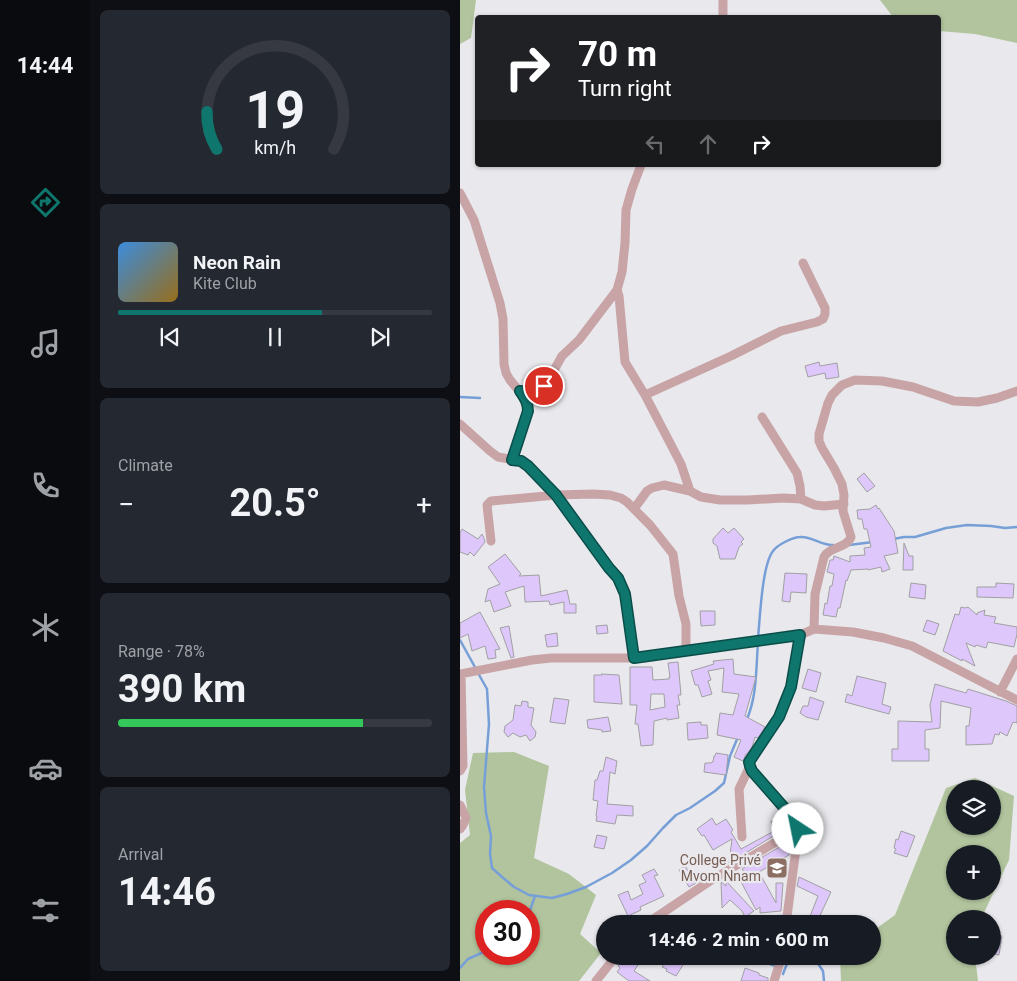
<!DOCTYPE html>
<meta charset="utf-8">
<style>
body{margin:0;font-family:Roboto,sans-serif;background:#242831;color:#f1f3f6;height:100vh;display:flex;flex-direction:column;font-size:19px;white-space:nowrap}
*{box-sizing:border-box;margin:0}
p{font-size:16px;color:#9ea1a6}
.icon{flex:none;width:28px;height:28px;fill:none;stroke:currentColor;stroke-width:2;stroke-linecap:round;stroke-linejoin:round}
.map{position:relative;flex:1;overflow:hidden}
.details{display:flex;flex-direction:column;gap:10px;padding:10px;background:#0d0f14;width:370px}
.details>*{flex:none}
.hud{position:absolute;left:15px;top:15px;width:466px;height:152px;border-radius:5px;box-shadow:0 1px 4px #0004;background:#202124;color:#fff;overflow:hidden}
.fabs{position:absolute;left:486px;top:780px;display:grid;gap:10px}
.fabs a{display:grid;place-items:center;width:55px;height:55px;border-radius:50%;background:#171b24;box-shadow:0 1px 4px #0004;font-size:25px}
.speed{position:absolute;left:15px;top:900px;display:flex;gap:10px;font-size:25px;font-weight:700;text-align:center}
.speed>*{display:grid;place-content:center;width:65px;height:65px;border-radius:50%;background:#171b24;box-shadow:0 1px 4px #0004;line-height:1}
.speed .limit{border:8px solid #d22;background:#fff;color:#111}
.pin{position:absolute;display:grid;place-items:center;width:42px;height:42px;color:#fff;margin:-21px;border:2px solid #fff;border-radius:50%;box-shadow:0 1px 5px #0007}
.me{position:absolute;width:55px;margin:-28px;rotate:326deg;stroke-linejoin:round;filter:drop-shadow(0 0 4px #0008)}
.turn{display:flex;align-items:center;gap:18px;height:105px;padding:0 20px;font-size:22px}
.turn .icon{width:65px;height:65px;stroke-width:2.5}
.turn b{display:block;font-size:35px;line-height:42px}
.lanes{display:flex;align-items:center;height:48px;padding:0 20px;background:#0003;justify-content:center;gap:25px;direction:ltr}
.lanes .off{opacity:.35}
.big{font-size:38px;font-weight:700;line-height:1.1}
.details .tile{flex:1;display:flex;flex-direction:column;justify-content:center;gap:8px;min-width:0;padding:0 18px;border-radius:8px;background:#242831}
.details .dial{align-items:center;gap:0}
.dial svg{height:130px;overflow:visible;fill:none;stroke:#363941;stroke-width:7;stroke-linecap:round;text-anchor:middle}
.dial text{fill:#f1f3f6;stroke:none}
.song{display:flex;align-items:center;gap:15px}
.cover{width:60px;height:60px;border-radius:8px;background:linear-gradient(135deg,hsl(210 70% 55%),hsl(40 70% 35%))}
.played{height:5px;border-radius:2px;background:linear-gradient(90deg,#0f766e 65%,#363941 65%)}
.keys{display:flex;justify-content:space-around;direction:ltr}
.heat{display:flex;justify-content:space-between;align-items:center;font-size:28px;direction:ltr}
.charge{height:8px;border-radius:4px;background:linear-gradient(90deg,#34c759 78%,#363941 0)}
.trip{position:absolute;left:136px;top:915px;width:285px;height:50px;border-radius:25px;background:#171b24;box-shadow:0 1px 4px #0004;font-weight:700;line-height:50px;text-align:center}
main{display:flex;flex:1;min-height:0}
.dock{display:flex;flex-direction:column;width:90px;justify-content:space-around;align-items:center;background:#090b0e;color:#9ea1a6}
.dock .icon{width:35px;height:35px}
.dock .on{color:#0f766e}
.dock b{font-size:22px;color:#f1f3f6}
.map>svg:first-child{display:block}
</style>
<main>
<nav class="dock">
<b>14:44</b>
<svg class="icon on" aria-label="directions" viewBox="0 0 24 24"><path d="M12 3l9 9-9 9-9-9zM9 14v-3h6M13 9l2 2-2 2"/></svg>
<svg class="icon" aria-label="music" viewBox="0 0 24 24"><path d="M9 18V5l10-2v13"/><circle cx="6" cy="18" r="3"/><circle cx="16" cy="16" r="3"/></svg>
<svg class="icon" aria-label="phone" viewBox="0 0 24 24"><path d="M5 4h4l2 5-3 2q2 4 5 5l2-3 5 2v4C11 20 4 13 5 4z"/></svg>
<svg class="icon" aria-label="climate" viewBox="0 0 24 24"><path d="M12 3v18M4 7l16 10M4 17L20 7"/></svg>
<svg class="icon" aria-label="car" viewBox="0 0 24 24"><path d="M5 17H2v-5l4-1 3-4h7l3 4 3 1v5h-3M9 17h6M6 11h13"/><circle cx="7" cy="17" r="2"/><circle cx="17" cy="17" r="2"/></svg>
<svg class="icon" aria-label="filters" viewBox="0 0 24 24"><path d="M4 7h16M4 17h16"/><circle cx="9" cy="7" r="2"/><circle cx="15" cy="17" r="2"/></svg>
</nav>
<section class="details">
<div class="tile dial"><svg viewBox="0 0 100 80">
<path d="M14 69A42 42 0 1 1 86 69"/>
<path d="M14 69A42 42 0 0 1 8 46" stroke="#0f766e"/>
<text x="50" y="56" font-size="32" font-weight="700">19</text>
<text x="50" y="72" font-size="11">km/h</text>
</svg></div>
<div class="tile">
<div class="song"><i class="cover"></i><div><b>Neon Rain</b><p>Kite Club</p></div></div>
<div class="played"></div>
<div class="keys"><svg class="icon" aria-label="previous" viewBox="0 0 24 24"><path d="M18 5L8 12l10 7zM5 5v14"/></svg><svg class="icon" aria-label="pause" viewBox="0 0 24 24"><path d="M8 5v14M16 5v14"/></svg><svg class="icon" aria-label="next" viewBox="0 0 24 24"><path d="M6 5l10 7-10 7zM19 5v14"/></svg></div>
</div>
<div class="tile"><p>Climate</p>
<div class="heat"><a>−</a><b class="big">20.5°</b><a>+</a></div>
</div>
<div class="tile"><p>Range · 78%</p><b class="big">390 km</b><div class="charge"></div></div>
<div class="tile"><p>Arrival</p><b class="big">14:46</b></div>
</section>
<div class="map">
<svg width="557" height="981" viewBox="0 0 557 981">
<rect width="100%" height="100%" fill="#e9e9ed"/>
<path fill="#b1c49d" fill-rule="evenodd" d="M0,0H16L11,38L0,44Z
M420,0H557V43L515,34L479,31V18L433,17Z
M54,752L89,766L74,858L109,874L136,895L120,934L141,953L119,981H0V843L10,835L5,790L13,753ZM26,911H69V954H26Z
M515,778L554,796L549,860L521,919H495V956H515L518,981H381L380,956H412L413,931L435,915L486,788ZM495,789H532V826H495ZM495,854H532V891H495Z"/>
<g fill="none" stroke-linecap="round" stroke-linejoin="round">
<path stroke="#779fd7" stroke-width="2.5" d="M0,397L20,398
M433,539L444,537H455L486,528L507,525L531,526L545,528L557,527
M389,545L413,542
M298,638C300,618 302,565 313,551C317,545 333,537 340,537C352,536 362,546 373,545
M0,640L16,669
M18,673L27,689L29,724L24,787L26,813L31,836L30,854L32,868L42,877L54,887L69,895L92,898L107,894L126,887L152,873L171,860L187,846L203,828L216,815L230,808L255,791L264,783L270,756L278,737
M287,719C297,696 296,668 298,643
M69,913L75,896
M295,924C302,917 315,916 324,916
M289,956L318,967
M353,956L363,971L364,981
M0,968L8,959L26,951
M323,974L330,956"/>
</g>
<path fill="#dec7fb" stroke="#a1a0a3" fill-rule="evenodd" d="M359,362L360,366L377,363L379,377L366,379L365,373L348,377L345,366Z
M404,473L415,486L407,492L397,479Z
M416,505L418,509L419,508L434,531L438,553L424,556L430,569L422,572L421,567L408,570V569L391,570L387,581L386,580L380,608H378L376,617L363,615L365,603L367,604L370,586H372L374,574L367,572L370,560H373L374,556L390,562V556L405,555L404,548L411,547L407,529H404L402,519H398L397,510L410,509Z
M263,528L268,533L274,528L284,539L281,542L283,544L279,547L275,559H260L257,546L253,543V539Z
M2,529L18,539L22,534L24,538L25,542L14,556L10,552L8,555L0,552V533Z
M444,543L449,556H453V570H443Z
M45,554L61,574L59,576L79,575L81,596L107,590L110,604H116V613H104V602L90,605L89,601L65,602L64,586L45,592L51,606L34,612L30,600L25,602L28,589L40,584L28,567Z
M325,573L347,574L346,593L331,592L330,602L322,601Z
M451,583L466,585L465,599L449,597Z
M536,583L554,584L553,598L517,597V587H536Z
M501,607L505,608L508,607L517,615V613L525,610L524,615L536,617L534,623L557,627V634L554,647L528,642L526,648L516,645L515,647L506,643L515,666L502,659V661L483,651L495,614L499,615Z
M240,611H255V625L241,626Z
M20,612L40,649L35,650L36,658L28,659L25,646L12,651L8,634L0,638V623Z
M467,620L479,624L475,635L463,631Z
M147,625L148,633L137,634L136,626Z
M49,626L54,657L51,658L40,628Z
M97,633L98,646L87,647L85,635Z
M273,659L274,674L296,677L285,716L305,727L298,738L295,737L292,747L287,754H286L283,761L274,757L281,740L257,735L260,713L273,715L279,694L262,692L264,668L248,671L251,680L248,681L252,694L242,697L238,685H235L231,671L254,664L253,661Z
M218,662L221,695H218L220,705H217L219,718L207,720V718L194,721L193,745L181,746L178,724H175L177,705H170V667H192L193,680L209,679V677H210L208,663ZM191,694H204L205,707L190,710Z
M348,669L361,673L356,692L342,688Z
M141,674L159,675L162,704L134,702V675H142Z
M397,676L426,683L422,704L431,707L429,714L385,702L387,694L392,696Z
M475,684L506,693L508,689L546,701L557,706V723L553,722L547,736L540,732L539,735L535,734L532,744L506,745V726H509L511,708L481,701L480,728L465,730V749H469V761H432V749H438V721L472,722L470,705Z
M350,697L364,702L358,720L346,717L340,713L343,706H348Z
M94,698L109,700L105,724L90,722Z
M62,701L68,702V707L74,708L71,725L76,732L75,737L70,741L66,735L60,737L53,733L48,737L44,732L45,726L53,720L55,705L61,706Z
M148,717L151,731L142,732V730L128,728L127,720Z
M241,722V725H247L248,738L228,740L227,723Z
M256,753L268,755L266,775L244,772L245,763H251L252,762H253L254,756H255Z
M146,757L157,761L155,774L150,772L147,804L173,806V816L157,815L155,824L136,821L137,816H136L138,801L133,800L135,780H137L140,771H143Z
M252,818L256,825L266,819L273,830L271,832L281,849L314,831L311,821L321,824L325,829L269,863L272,839L253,850L244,835L242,836L237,829Z
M441,831L455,836L447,857L434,853L436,849L434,848L436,839L438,840Z
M137,835L147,837L144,849L134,847Z
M328,842L330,846L329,855L299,872L316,903V883H323L321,911L300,913V907L296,910L279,878L286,875L282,869Z
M225,866L236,883L229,887L219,870Z
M194,869L198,875L194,876L204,896L180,907L181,910L168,916L158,895L168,891L171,900L183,894L179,885L186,882L182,875Z
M339,877L371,892L356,924H347L358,896L337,886Z
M266,881L294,911L285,917L282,911L270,900L262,908L261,882L266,886Z
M534,934L542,936L539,955L532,954Z
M165,956H184L174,971L190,981H169L157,972L160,968L158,966Z
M190,956H208L223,965L216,976L206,971L207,969L202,967L204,964Z
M285,968L299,973V975L308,978V981H281Z"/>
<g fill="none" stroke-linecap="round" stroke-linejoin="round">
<path stroke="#c8a4a7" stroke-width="9" d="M263,18V0
M0,193L14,220L40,303L43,319L44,364L46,373L50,380L65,398L68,404V411L52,460
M157,290L159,296L165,362L185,395L221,464L230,491
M60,391L76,393L85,386L102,356L119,340L157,290L162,272L165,243L166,210L172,189L181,165
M185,395L271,356L321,331L357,322L363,319L365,314V308L343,263
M302,417L337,473L340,486L341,499
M0,424L30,451L38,457L61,461L68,466L96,495L149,568L158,578L165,594L174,658
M174,509L187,491L192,488L204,485L230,491L241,497L260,500H288L323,498L341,499L355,505L364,506L384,504
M31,541L27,505L31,501L96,495L133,494L150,495L161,498L167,502L190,525L213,554L219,596L226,624V651
M354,629L355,594L364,557C370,546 386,549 391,537L383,511L384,495L382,484L374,468L362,448L359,441V434L368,403L372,395L382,385L395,380L422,381L453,387L494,401L518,402L537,398L557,391
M0,674L72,660L91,658H174L340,635L354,629L393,632L424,638L452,646L557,700
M540,692L557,659
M290,766L292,771L338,824V834L326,924
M0,771L3,766L1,674
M0,805L6,818L3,825L0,829
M282,837L279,789L290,766L289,763L292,758L319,717L331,687L340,635
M186,924L250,881L338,829
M136,981L156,956
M314,981L322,956"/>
</g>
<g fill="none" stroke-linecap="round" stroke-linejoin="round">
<g stroke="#0a4d48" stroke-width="12">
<path id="route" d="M84,386L76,393L60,391C65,398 68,403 68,411L52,460L61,461L68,466L96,495L149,568L158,578L165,594L174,658L340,635L331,687L319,717L289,762L290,766L292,771L335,820L338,824V829"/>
</g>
<use href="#route" stroke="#0f766e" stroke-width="9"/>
</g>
<defs>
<g id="school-square" transform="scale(1.125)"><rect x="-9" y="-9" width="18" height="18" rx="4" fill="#8d6e63" stroke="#e9e9ed"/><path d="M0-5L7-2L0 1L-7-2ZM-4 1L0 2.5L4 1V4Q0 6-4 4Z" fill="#fff"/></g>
</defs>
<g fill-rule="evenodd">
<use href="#school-square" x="317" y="868"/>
</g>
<g text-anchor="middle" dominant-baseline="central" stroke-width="4.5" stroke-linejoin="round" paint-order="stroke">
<g font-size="14" fill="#785e54" stroke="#e9e9ed" text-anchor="end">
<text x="301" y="860">College Privé<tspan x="301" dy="16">Mvom Nnam</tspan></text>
</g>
</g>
</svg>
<div class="fabs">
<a><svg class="icon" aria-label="layers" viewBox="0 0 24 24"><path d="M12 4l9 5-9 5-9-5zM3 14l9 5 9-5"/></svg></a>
<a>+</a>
<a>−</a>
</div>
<div class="speed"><div class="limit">30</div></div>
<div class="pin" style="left:84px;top:386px;background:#d93025"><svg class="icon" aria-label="arrive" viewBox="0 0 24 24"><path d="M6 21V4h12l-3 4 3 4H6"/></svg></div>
<svg class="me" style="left:338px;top:829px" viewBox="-20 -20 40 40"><circle r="19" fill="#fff"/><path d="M0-13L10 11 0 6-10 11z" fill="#0f766e"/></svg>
<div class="trip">14:46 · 2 min · 600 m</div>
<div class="hud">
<div class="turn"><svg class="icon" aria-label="right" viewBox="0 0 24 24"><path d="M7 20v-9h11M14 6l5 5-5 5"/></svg><div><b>70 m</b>Turn right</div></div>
<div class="lanes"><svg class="icon off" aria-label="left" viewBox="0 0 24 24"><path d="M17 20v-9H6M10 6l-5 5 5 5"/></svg><svg class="icon off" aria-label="ahead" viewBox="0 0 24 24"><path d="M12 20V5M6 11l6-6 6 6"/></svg><svg class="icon" aria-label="right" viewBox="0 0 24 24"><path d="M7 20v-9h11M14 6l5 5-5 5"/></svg></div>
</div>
</div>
</main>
